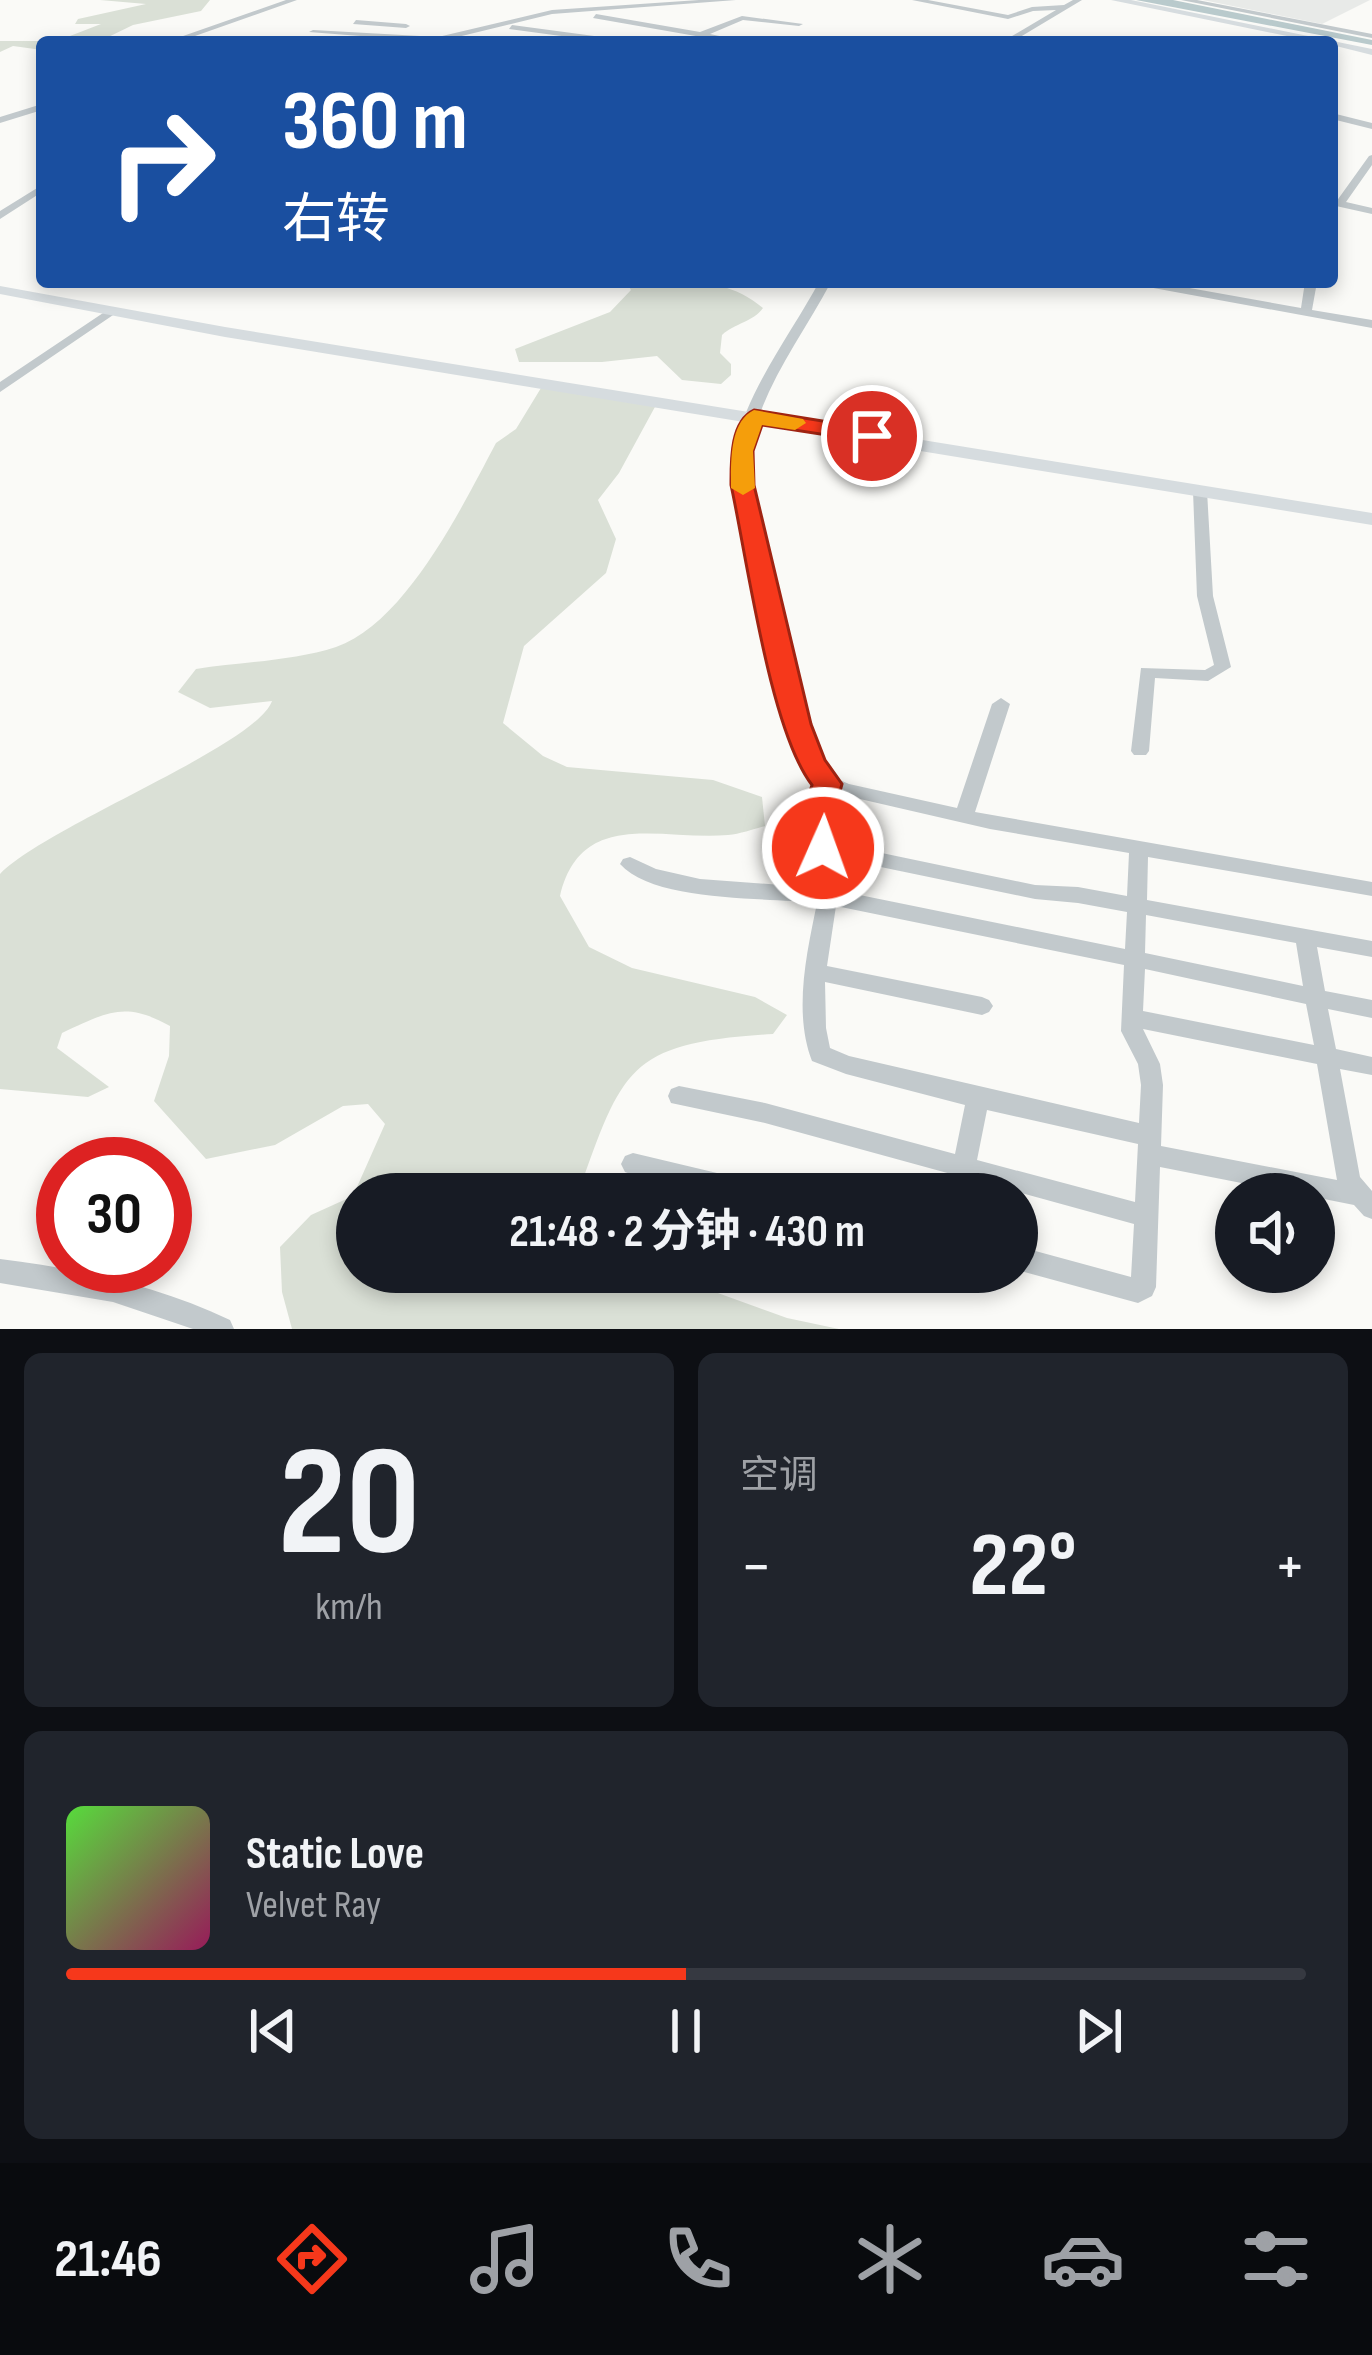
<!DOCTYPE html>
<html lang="zh">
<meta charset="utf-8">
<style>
body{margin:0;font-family:"Sofia Sans Condensed","Noto Sans SC",sans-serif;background:#20242c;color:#f1f3f6;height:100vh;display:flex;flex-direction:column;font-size:45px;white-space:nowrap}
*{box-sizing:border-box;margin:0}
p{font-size:39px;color:#9ea1a6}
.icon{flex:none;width:66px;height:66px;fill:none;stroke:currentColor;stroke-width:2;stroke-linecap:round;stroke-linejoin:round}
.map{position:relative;height:1329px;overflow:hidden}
.details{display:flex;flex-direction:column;gap:24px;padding:24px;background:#0d0f14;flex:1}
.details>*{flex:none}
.banner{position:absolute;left:36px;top:36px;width:1302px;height:252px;border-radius:12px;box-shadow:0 6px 18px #0003;background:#1a4fa0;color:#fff;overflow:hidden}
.buttons{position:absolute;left:1215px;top:1173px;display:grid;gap:24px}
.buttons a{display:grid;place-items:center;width:120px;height:120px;border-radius:50%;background:#171b24;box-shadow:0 6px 18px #0003;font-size:60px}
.speed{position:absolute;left:36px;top:1137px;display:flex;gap:24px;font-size:60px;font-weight:700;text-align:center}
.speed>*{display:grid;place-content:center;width:156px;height:156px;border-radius:50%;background:#171b24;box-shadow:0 6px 18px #0003;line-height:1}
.speed .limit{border:18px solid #d22;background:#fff;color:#111}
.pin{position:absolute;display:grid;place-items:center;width:102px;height:102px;color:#fff;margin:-51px;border:6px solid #fff;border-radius:50%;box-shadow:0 3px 12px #0007}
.me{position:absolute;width:132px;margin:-66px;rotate:2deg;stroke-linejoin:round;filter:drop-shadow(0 0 9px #0008)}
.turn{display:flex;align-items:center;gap:42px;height:252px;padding:0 48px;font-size:54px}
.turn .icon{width:156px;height:156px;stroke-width:2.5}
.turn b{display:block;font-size:84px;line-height:102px}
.big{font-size:90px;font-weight:700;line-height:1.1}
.details .widget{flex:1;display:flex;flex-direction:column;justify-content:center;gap:18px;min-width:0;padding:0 42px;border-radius:18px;background:#20242c}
.details .dial{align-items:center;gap:0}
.dial b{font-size:156px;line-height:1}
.song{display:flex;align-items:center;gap:36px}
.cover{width:144px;height:144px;border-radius:18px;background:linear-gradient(135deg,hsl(110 70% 55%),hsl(330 70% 35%))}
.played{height:12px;border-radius:6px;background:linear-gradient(90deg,#f6381b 50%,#363941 50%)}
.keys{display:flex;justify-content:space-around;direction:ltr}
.heat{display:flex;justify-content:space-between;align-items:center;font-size:66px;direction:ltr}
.details .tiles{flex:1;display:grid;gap:24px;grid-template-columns:1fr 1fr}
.widget:last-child{grid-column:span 2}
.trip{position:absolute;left:336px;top:1173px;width:702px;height:120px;border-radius:60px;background:#171b24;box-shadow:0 6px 18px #0003;font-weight:700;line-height:120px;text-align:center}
.tab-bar{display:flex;height:192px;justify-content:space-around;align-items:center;background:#090b0e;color:#9ea1a6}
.tab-bar .icon{width:84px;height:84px}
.tab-bar .current{color:#f6381b}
.tab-bar b{font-size:54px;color:#f1f3f6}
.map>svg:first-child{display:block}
</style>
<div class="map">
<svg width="1372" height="1329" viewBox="0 0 1372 1329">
<rect width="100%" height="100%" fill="#fafaf7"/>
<path fill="#e8eae8" d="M1203,0H1370L1322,24Z"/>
<path fill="#dae0d6" d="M100,0H210L201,11L133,25L98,42H42V50L13,46L0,52V41H57L101,24H75L78,19L146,4Z
M626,282C677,282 723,274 763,308C753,322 735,323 722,335L720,353L731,364V375L721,384L682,380L657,356L602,362H519L515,349L610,312L631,290Z
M541,388L656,405L619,473L598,500L616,539L606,573L524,646L503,723L543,756L567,767L713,780L762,797L765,826C754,829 740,834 728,835C662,841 581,807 560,896L589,947L632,968L755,997L787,1015L773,1034C629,1043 623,1066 578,1194H357V1272H660L787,1318L839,1329H292L282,1292L280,1247L311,1215L353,1196L385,1124L368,1104L343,1106L275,1145L206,1159L154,1101L169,1056L170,1026C125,1001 107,1012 62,1033L57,1048L109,1087L88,1097L0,1089V874C48,825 256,746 272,701L210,708L178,692L196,669C241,662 293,661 336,647C406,623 463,505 496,443L516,429Z"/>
<path fill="#b9cacc" d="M1136,0H1173L1372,40V45Z"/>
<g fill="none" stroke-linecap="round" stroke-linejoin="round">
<path fill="#c2c9cc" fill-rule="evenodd" d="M286,0H297L178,42H166Z
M699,0H736L552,14L437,42L309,32L313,30L438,37L552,10Z
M912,0H928L1008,15L1032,7L1064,5L1073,0H1082L1012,42H1002L1056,10L1033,11L1008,19Z
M1181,0H1197L1372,34V38Z
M596,14L700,32L742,16L803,24L799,26L743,20L710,34L747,42H730L593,18Z
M356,20L406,24L410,26L406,28L353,24Z
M512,25L624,40L628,42H606L509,29Z
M42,104V110L0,123V117Z
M1332,113L1372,123V129L1332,119Z
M1372,155V165L1346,202L1372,208V214L1336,206V202L1369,156Z
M42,185V192L0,219V211Z
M819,282H831C804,333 765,383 752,440C744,472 753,509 760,541C775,620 795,700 826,774L849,784L957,808L992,704L1001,698L1010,704L975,812L1372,882V896L1148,857L1147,900L1372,941V957L1317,947L1325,991L1372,1000V1018L1328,1009L1336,1049L1372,1057V1075L1340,1069L1360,1177L1372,1191V1219L1364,1216L1354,1205L1314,1197V1194H1298L1160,1167L1156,1287L1152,1296L1138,1303L1017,1270V1246L1131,1277L1134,1224L974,1180L971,1194H947L951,1174L765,1123L671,1103L668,1096L671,1089L679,1086L765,1103L955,1154L965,1105L846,1074L812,1061C793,1012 807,952 817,903C767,897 655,903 620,864L623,859L630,857L656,869L700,879L821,888L828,856L816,853L813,848L824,809L815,798L818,785C785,759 729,494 736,447C744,395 794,329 819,282ZM834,793L990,829L1129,853L1127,896L1078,887L1035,885L834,843L843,807L834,796ZM847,860L1035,899L1078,903L1127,912L1125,949L840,891ZM836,906L1124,965L1121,1031L1138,1064L1141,1085L1139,1123L849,1056L830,1048L826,1028L825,982L982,1015L989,1012L993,1006L989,1000L982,997L827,966ZM1146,915L1296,943L1303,986L1145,953ZM1145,969L1306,1004L1314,1045L1143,1011ZM1143,1029L1317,1064L1337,1180L1161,1146L1163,1085L1160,1064ZM987,1110L1138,1144L1135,1202L977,1160Z
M1131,282H1156L1301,308L1305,282H1317L1312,310L1372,320V328L1137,285Z
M109,309L119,311L0,392V382Z
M1200,487L1207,491L1213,596L1231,667L1208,681L1155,678L1149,751L1146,755H1134L1131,751L1141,668L1205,670L1214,665L1197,596L1193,491Z
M633,1153L759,1183L767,1186L771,1194H713L633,1175L625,1172L621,1164L625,1156Z
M0,1259C81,1269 156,1285 230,1320L234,1329H193L113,1302L0,1283Z"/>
<path fill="#d6dcdf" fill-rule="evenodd" d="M1111,0H1131L1372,49V55L1332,45V42H1316Z
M0,286L225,327L1372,513V525L225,337L0,294Z"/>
</g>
<path fill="#f6381b" stroke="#a02412" stroke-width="3" d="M754,410L872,429L883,436L872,442L762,425L753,451L754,485L811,724L825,760L842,784L839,795L849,807L834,856H811L807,848L818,810L808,798L812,785C770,731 747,558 731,485C731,461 730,421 754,410Z"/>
<path fill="#f59e0b" d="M754,410L803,419L806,423L795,430L762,425L753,451L755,488L743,495L731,488C731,463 729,422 754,410Z"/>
</svg>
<div class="buttons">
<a><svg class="icon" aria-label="sound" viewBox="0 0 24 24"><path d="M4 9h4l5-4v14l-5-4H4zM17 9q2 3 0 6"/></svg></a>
</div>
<div class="speed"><div class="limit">30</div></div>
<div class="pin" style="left:872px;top:436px;background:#d93025"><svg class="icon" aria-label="arrive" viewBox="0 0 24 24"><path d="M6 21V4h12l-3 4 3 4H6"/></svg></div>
<svg class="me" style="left:823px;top:848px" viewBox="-20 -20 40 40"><circle r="17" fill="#f6381b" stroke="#fff" stroke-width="3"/><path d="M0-11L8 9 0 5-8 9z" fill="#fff"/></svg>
<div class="trip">21:48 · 2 分钟 · 430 m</div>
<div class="banner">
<div class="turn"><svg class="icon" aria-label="right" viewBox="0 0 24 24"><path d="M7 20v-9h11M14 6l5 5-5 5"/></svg><div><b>360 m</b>右转</div></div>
</div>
</div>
<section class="details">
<div class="tiles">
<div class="widget dial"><b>20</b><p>km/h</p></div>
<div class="widget"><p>空调</p>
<div class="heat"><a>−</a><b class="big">22°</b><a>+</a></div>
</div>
<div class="widget">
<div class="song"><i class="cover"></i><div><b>Static Love</b><p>Velvet Ray</p></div></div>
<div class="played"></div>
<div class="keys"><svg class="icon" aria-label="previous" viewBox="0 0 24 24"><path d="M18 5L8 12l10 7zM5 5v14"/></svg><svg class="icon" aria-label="pause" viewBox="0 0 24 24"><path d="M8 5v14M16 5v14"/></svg><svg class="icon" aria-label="next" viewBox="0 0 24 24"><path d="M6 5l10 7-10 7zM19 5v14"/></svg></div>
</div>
</div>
</section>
<nav class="tab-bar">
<b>21:46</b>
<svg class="icon current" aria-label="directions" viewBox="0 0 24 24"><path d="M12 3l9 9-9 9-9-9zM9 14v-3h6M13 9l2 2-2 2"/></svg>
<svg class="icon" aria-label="music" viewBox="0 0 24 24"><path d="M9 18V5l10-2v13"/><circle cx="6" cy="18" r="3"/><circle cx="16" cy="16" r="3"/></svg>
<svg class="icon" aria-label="phone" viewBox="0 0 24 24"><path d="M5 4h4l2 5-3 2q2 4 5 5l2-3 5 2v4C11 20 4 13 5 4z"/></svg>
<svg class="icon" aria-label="climate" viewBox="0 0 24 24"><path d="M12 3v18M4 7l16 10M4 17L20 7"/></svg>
<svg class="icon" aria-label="car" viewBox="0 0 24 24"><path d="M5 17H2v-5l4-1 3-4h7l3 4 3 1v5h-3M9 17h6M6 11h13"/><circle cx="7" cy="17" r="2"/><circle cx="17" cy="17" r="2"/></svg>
<svg class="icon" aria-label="filters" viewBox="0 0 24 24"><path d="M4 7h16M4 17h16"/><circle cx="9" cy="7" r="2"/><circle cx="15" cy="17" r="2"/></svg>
</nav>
